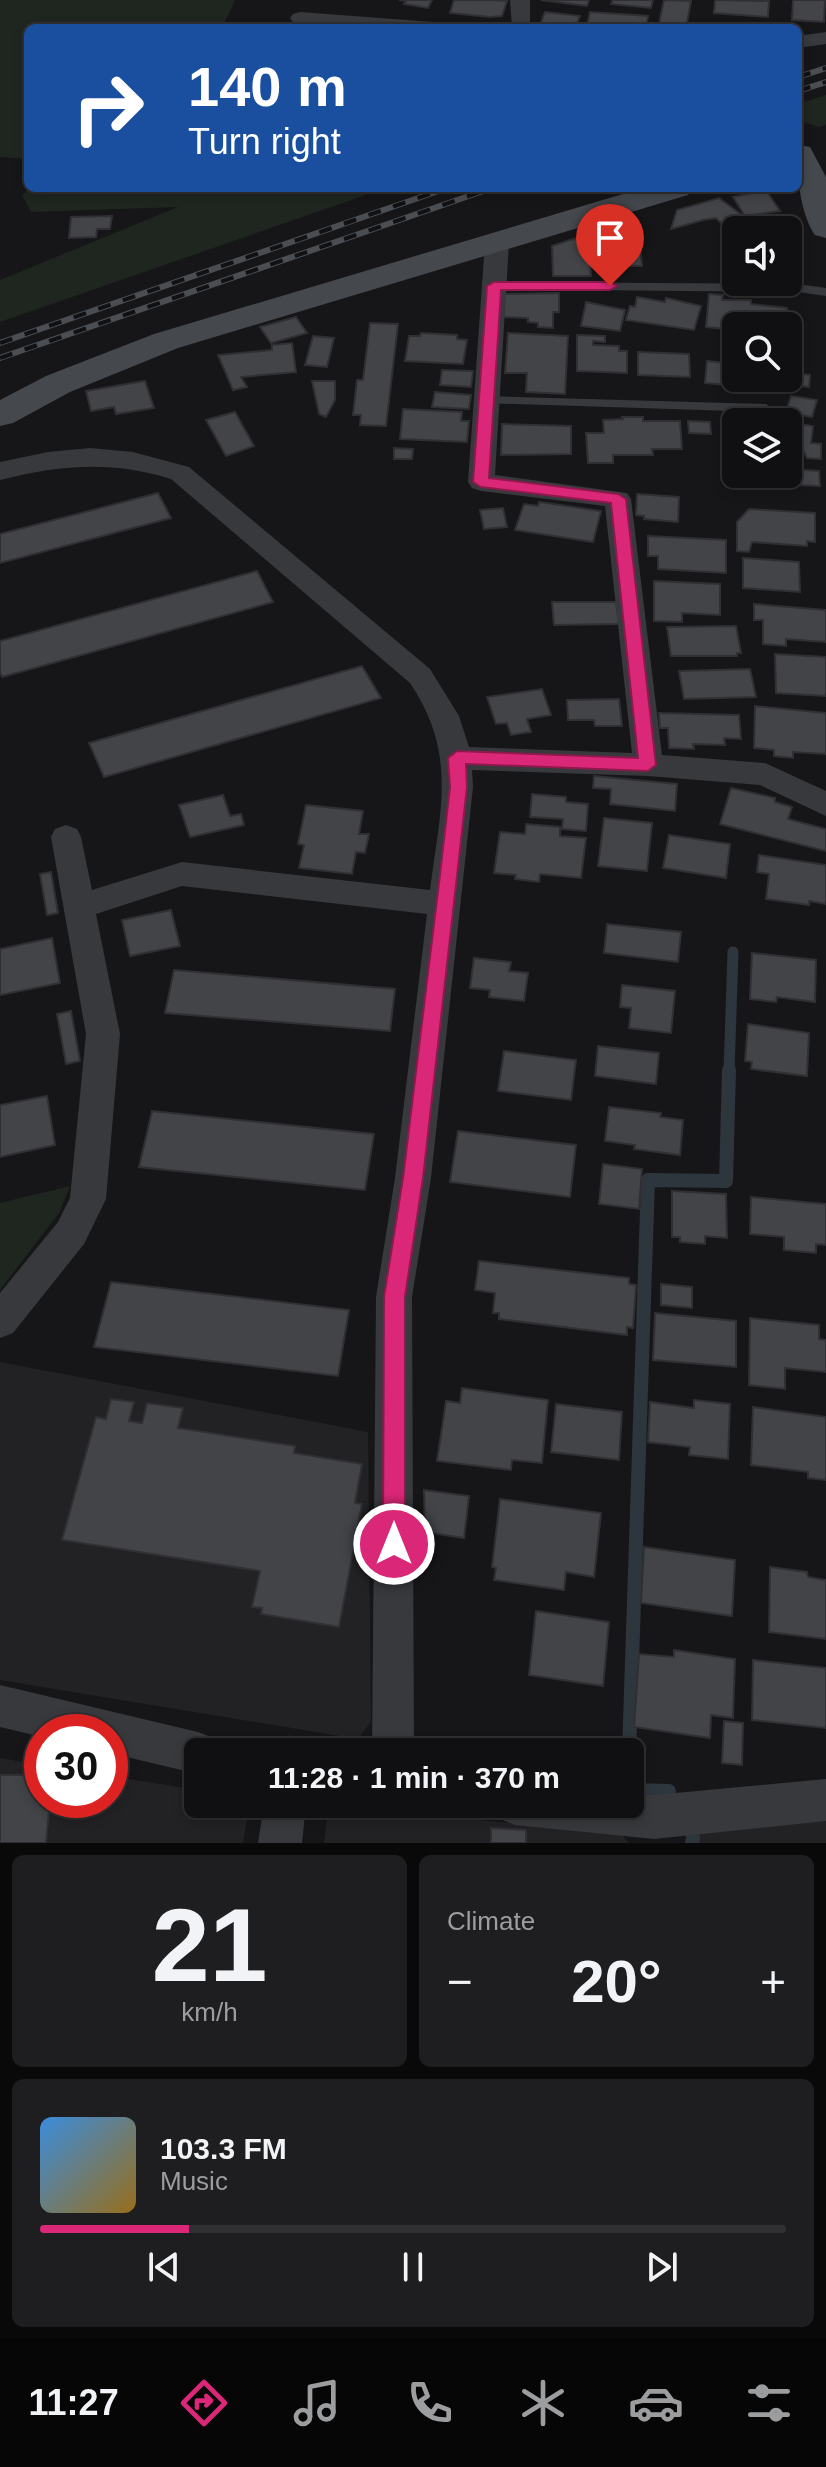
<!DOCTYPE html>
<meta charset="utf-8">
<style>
body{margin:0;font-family:Arial,sans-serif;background:#1e1e20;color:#f1f3f6;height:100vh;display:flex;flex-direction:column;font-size:30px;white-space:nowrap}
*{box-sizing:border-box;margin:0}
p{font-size:26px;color:#9c9d9f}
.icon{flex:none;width:44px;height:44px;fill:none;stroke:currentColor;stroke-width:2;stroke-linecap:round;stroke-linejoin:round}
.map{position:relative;height:1843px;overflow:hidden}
.drawer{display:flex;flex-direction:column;gap:12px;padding:12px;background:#09090a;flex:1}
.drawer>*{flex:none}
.guide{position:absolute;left:24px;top:24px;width:778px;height:168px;border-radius:12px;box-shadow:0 4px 12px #0003,0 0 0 2px #303032;background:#1a4fa0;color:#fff;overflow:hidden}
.tools{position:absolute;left:722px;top:216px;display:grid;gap:16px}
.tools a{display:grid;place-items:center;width:80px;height:80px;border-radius:12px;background:#101012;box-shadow:0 4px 12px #0003,0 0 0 2px #303032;font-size:40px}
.speed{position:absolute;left:24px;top:1714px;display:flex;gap:16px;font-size:40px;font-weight:700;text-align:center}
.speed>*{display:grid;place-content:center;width:104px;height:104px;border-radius:50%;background:#101012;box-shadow:0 4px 12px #0003,0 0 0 2px #303032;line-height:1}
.speed .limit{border:12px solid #d22;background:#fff;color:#111}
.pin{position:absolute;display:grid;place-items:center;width:68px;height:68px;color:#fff;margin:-82px -34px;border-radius:50% 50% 50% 0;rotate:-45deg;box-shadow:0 0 8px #0007}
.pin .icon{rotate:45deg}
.me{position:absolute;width:88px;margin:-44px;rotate:0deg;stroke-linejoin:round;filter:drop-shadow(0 0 6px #0008)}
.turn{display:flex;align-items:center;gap:28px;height:168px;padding:0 32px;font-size:36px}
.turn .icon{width:104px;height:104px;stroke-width:2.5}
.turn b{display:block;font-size:56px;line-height:68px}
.big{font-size:60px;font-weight:600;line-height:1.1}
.drawer .tile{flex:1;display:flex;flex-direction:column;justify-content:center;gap:12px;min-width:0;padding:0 28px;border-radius:12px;background:#1e1e20}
.drawer .dial{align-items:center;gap:0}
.dial b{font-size:104px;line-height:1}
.song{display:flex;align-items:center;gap:24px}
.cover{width:96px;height:96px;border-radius:12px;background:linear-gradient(135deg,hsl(210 70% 55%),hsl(40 70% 35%))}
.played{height:8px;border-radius:4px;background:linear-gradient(90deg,#db2777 20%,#303032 20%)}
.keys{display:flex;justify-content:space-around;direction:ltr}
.heat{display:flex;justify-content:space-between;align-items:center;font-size:44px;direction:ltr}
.drawer .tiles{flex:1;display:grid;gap:12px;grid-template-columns:1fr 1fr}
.tile:last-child{grid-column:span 2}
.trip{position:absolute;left:184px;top:1738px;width:460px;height:80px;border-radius:12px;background:#101012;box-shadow:0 4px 12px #0003,0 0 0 2px #303032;font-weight:600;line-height:80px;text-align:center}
.dock{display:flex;height:128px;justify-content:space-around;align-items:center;background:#060607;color:#9c9d9f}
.dock .icon{width:56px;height:56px}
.dock .on{color:#db2777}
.dock b{font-size:36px;color:#f1f3f6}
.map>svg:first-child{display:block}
</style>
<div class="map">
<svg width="826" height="1843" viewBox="0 0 826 1843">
<rect width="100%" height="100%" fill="#161618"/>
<path fill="#222225" d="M0,1362L368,1432L371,1722L358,1739L0,1680Z
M0,1758L42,1765V1800H110V1776L198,1790V1804H240L247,1819L243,1843H0Z
M329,1805L621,1834L629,1843H324Z
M826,1816V1843H696L697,1827Z"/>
<path fill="#1e261f" d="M0,0H235L222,28H28V159L0,157Z
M826,95V125L819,127L800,121L798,104Z
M30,188H386L0,322V280L178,207L31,212L22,195Z
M70,1186L59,1213L0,1290V1203Z"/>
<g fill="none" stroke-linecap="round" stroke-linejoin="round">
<path stroke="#2d363c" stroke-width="11" d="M729,1072L733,952"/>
<path stroke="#2d363c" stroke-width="14" d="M629,1752L648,1180L726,1181L729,1070
M630,1790L669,1791
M692,1843L693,1837"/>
</g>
<path fill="#434448" stroke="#303034" stroke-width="2" d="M399,0H432L428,8L404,4L406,1Z
M454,0H493L507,1L502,16L490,17L450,13Z
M541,0H589L587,6Z
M613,0H653L651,8L611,4Z
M664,0L691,1L686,28H658Z
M715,0L769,1L768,17L714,13Z
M793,0H825L824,22L792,20Z
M545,12L580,16L575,28L540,25Z
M590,12L648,16L646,28L587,26Z
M766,190L780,211L745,216L733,197Z
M719,198L743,216L721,223L716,218L703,220L671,229L677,210Z
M112,216L110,229H97L96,237L69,238L71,217Z
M788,231L794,232L796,259H789L790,262H788Z
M588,234L591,276H553L552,246Z
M599,246H640L642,266H600Z
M559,293V312H553V328L538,327V323L528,322V318L504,317V294Z
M709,294L723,295L722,300H751V304L787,308L786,323L736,326V330L706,327Z
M637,297L665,302L666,298L701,306L694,330L626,320L630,306L635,307Z
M586,302L625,310L620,331L581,326Z
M296,317L307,333L271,343L260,327Z
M370,323L398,324L386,426L360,425L361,415H353L357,380H363Z
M421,333L457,335V339L467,340L463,364L405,361L409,336H420Z
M508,333L568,336L565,394L526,392L527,373H505Z
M577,335L605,336V342L593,341V345L619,346V351H627V373L577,371Z
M313,336L334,338L327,367L305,365Z
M292,343L296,372L241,377L247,387L233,390L218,355L272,350V345Z
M638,352L689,354L690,377L638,375Z
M707,361L736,364V378H756V387L705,383Z
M442,370L473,371L471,387L440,385Z
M796,373L810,375L809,387L794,385Z
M145,381L154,408L116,414L114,407L91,411L86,391Z
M312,381H335V400L326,417L319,414Z
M435,392L471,395L469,409L432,407Z
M791,396L817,400L812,417L786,412Z
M403,409L462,412L461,421H469L467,442L400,439Z
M235,412L254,446L226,456L206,420Z
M622,417H643V421H680L682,449H652L653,455H613V463H588L586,433H604L603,420L623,419Z
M688,421L710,422L711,434L689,433Z
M787,422L813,426L811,443L821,444V459L807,458L794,433L788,432Z
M502,424L571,426V454L501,455Z
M394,448L413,449L412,459H394Z
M789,469L819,471L820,486L771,484V479L788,474Z
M158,493L171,518L0,563V534Z
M637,494L679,497L678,522L644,519V516L636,515Z
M539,502L601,511L593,542L515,530L524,504L538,506Z
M503,508L507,527L484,529L480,510Z
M749,509L815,513V542L807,541V546L752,542L749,552L737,551V522Z
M648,536L726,540V573L658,569V556H648Z
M743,558L799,562L800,592L743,588Z
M257,571L273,602L2,677L0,672V641Z
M654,581L720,584V615L682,613V622L654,621Z
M552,602H616L619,624L554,625Z
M754,604L826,610V642L786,639V646L763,644V620H754Z
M736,626L741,653H737V656H671L667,627Z
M775,654L826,657V696L776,693Z
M362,666L381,698L104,777L89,743Z
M750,669L756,697L684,699L679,671Z
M542,689L551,715L527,719L531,732L511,735L507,723L496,724L487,697Z
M619,699L622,726H595L594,720H568L567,700Z
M755,706L826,713V754L793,752V758L774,756V750L754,748Z
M659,713L739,715L741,739L724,738L725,745L693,744L694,749L669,748L668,728H660Z
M594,776L677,784L675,811L610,804L611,789L593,788Z
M731,788L775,798V802L792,807L788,819L826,829V851L720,824Z
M532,794L566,797V802L588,804L586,831L562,829L563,819L530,817Z
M223,795L230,816L241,814L244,825L190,837L179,805Z
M306,805L363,811L359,834H369L365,853L356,852L352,874L299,868L304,845L298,844Z
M604,818L652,823L647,871L598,866Z
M526,824L560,827V836L586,838L581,878L540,874L539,882L515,879L516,875L494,873L500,832L525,834Z
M669,835L730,844L726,878L663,868Z
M759,855L826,865V904L809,901V905L766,899L769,874L757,872Z
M51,872L58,913L47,915L40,874Z
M171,910L180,946L130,956L122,920Z
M607,924L681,932L678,962L604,953Z
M52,938L60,983L0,995V949Z
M752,953L816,960L815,1002L777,997L776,1002L750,999Z
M474,958L511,962L509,971L528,973L524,1001L489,997L490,990L470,988Z
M174,970L395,989L390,1031L165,1013Z
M622,985L675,991L671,1033L629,1028L631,1008L620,1007Z
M71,1011L80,1061L66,1064L57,1014Z
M748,1024L809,1033L807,1076L751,1069L752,1062L745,1061Z
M598,1046L659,1053L656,1084L595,1076Z
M504,1051L576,1060L571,1100L498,1091Z
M47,1096L55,1145L0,1157V1105Z
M609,1107L661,1113L660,1117L683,1120L680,1155L634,1149L635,1145L605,1141Z
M152,1111L374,1134L365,1190L139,1167Z
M458,1131L576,1145L570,1197L450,1182Z
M603,1164L642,1169L639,1209L599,1204Z
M672,1191L726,1194L727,1238L705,1236V1244L680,1242V1237H672Z
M751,1197L826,1204V1245L816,1244V1253L784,1250V1237L750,1234Z
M479,1261L629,1278V1284L636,1285L633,1328L627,1327V1335L499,1319V1313H493L495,1293L475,1290Z
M111,1282L349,1310L338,1376L94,1347Z
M661,1284L692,1287V1308L661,1305Z
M655,1313L736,1321V1367L653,1360Z
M750,1318L819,1325V1339L826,1340V1372L785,1368V1389L749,1385Z
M462,1388L548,1400L542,1463L512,1460L511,1470L437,1461L446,1401L460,1403Z
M111,1399L134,1402L129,1421L142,1423L147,1403L183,1408L178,1428L295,1446L294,1453L362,1464L355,1503L362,1504L339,1627L261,1614L262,1608L252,1607L260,1571L62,1540L96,1417L106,1419Z
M694,1400L730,1404L728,1459L689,1455L690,1447L648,1442L650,1402L694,1408Z
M556,1404L622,1412L619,1460L551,1452Z
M753,1407L826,1417V1480L808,1478V1472L751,1465Z
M424,1490L469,1496L464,1538L425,1532Z
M500,1499L601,1513L594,1577L566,1572L564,1590L494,1580L496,1568L492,1567Z
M644,1547L735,1560L732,1616L641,1603Z
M770,1567L807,1572L808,1577L826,1580V1639L769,1632Z
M536,1611L609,1622L603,1686L529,1675Z
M674,1650L735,1659L733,1718L711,1715L710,1738L634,1727L639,1654L674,1657Z
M753,1660L826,1668V1728L752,1720Z
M724,1721L743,1723L742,1765L722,1763Z
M0,1775H42V1800H50L46,1843H0Z
M491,1828L526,1830V1843H491Z"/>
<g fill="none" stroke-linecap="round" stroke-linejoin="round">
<path fill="#37393d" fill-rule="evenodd" d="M494,282L798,284L826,288V296L798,292L490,289L488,286Z
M486,396L766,404L772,408L766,412L481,403L480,400Z"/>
<path fill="#37393d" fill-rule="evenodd" d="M510,0H530V24L533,28H512Z
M300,12L433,22L443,28H350L293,22L290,18L293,14Z
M826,32V44L798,48V36Z
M497,236L505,238L509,243L495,475L627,493L631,499L662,755L765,763L826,791V816L760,785L648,776L472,770L473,787L431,1178L412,1297L414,1752H372L376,1297L395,1178L427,914L182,886L96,914L120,1034L106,1199L84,1244L13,1333L0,1338V1293L58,1222L70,1198L86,1034L51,837L55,829L66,825L77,829L81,837L92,890L182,862L430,890C440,811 458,754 410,683L171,479C112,460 59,465 0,480V462L48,452L90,448L133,452L189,467L430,669L459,716L469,747L632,753L605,506L481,491L472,488L468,482L485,243L489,238Z
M0,1685L198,1732L213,1738L219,1752H198V1774L110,1753V1732H42V1737L0,1727Z
M826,1779V1821L654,1839L515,1825L500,1819L494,1804H630V1793L654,1795Z
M264,1804H306L302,1843H258Z"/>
<path fill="#45484d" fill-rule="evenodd" d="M799,145L810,147L826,177V238L815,235C800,214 795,168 799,145Z
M643,188H693L688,195L178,348L70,392L13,423L0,426V400L46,376L154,334Z"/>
<g stroke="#4a4d52" stroke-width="6">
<path id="rail" d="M798,77L826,68
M798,91L826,82
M0,343L447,188
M0,358L492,188"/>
</g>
<use href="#rail" stroke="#111113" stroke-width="4" stroke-dasharray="13" stroke-linecap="butt"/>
</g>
<path fill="#db2777" stroke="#8e194d" stroke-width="2" d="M494,282H610L617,286L610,290H501L489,478L618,494L626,499L656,765L648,771L466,764L467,787L423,1178L405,1297V1544L402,1551L394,1555L386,1551L383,1544L384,1297L403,1178L440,875L450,787L448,758L457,751L638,758L611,503L481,487L473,482L487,286Z"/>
</svg>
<div class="tools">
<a><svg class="icon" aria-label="sound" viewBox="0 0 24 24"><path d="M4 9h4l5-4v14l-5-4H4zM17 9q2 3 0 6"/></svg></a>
<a><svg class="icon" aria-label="search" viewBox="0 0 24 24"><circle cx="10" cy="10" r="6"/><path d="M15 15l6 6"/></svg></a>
<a><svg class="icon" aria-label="layers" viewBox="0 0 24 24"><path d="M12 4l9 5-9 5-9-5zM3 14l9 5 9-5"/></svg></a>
</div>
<div class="speed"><div class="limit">30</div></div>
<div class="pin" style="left:610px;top:286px;background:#d93025"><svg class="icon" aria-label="arrive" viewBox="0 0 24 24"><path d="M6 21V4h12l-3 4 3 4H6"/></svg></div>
<svg class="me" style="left:394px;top:1544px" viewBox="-20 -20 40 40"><circle r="17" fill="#db2777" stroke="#fff" stroke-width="3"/><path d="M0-11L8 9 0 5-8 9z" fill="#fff"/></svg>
<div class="trip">11:28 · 1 min · 370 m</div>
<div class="guide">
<div class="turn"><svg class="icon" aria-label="right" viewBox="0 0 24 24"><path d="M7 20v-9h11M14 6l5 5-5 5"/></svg><div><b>140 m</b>Turn right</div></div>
</div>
</div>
<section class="drawer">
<div class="tiles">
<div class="tile dial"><b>21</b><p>km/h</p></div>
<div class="tile"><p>Climate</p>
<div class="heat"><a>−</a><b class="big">20°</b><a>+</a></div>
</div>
<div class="tile">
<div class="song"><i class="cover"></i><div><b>103.3 FM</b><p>Music</p></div></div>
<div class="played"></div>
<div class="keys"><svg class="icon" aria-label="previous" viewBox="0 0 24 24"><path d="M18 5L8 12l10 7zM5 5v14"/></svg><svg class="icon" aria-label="pause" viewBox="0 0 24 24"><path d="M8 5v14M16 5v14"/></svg><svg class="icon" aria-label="next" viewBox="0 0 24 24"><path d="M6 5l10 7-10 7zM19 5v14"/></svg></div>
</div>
</div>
</section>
<nav class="dock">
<b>11:27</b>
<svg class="icon on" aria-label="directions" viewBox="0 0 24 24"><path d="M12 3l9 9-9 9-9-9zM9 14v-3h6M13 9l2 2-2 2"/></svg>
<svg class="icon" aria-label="music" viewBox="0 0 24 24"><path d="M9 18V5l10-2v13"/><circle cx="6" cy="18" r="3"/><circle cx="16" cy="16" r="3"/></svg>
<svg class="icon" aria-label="phone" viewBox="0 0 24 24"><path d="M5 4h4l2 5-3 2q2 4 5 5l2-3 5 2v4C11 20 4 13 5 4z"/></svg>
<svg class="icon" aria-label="climate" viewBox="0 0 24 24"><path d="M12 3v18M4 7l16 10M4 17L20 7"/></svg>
<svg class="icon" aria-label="car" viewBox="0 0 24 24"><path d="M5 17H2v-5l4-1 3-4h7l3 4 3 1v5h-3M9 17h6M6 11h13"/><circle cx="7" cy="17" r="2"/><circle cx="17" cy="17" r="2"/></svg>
<svg class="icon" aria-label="filters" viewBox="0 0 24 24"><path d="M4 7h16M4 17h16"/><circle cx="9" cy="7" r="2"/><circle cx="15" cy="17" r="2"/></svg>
</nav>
